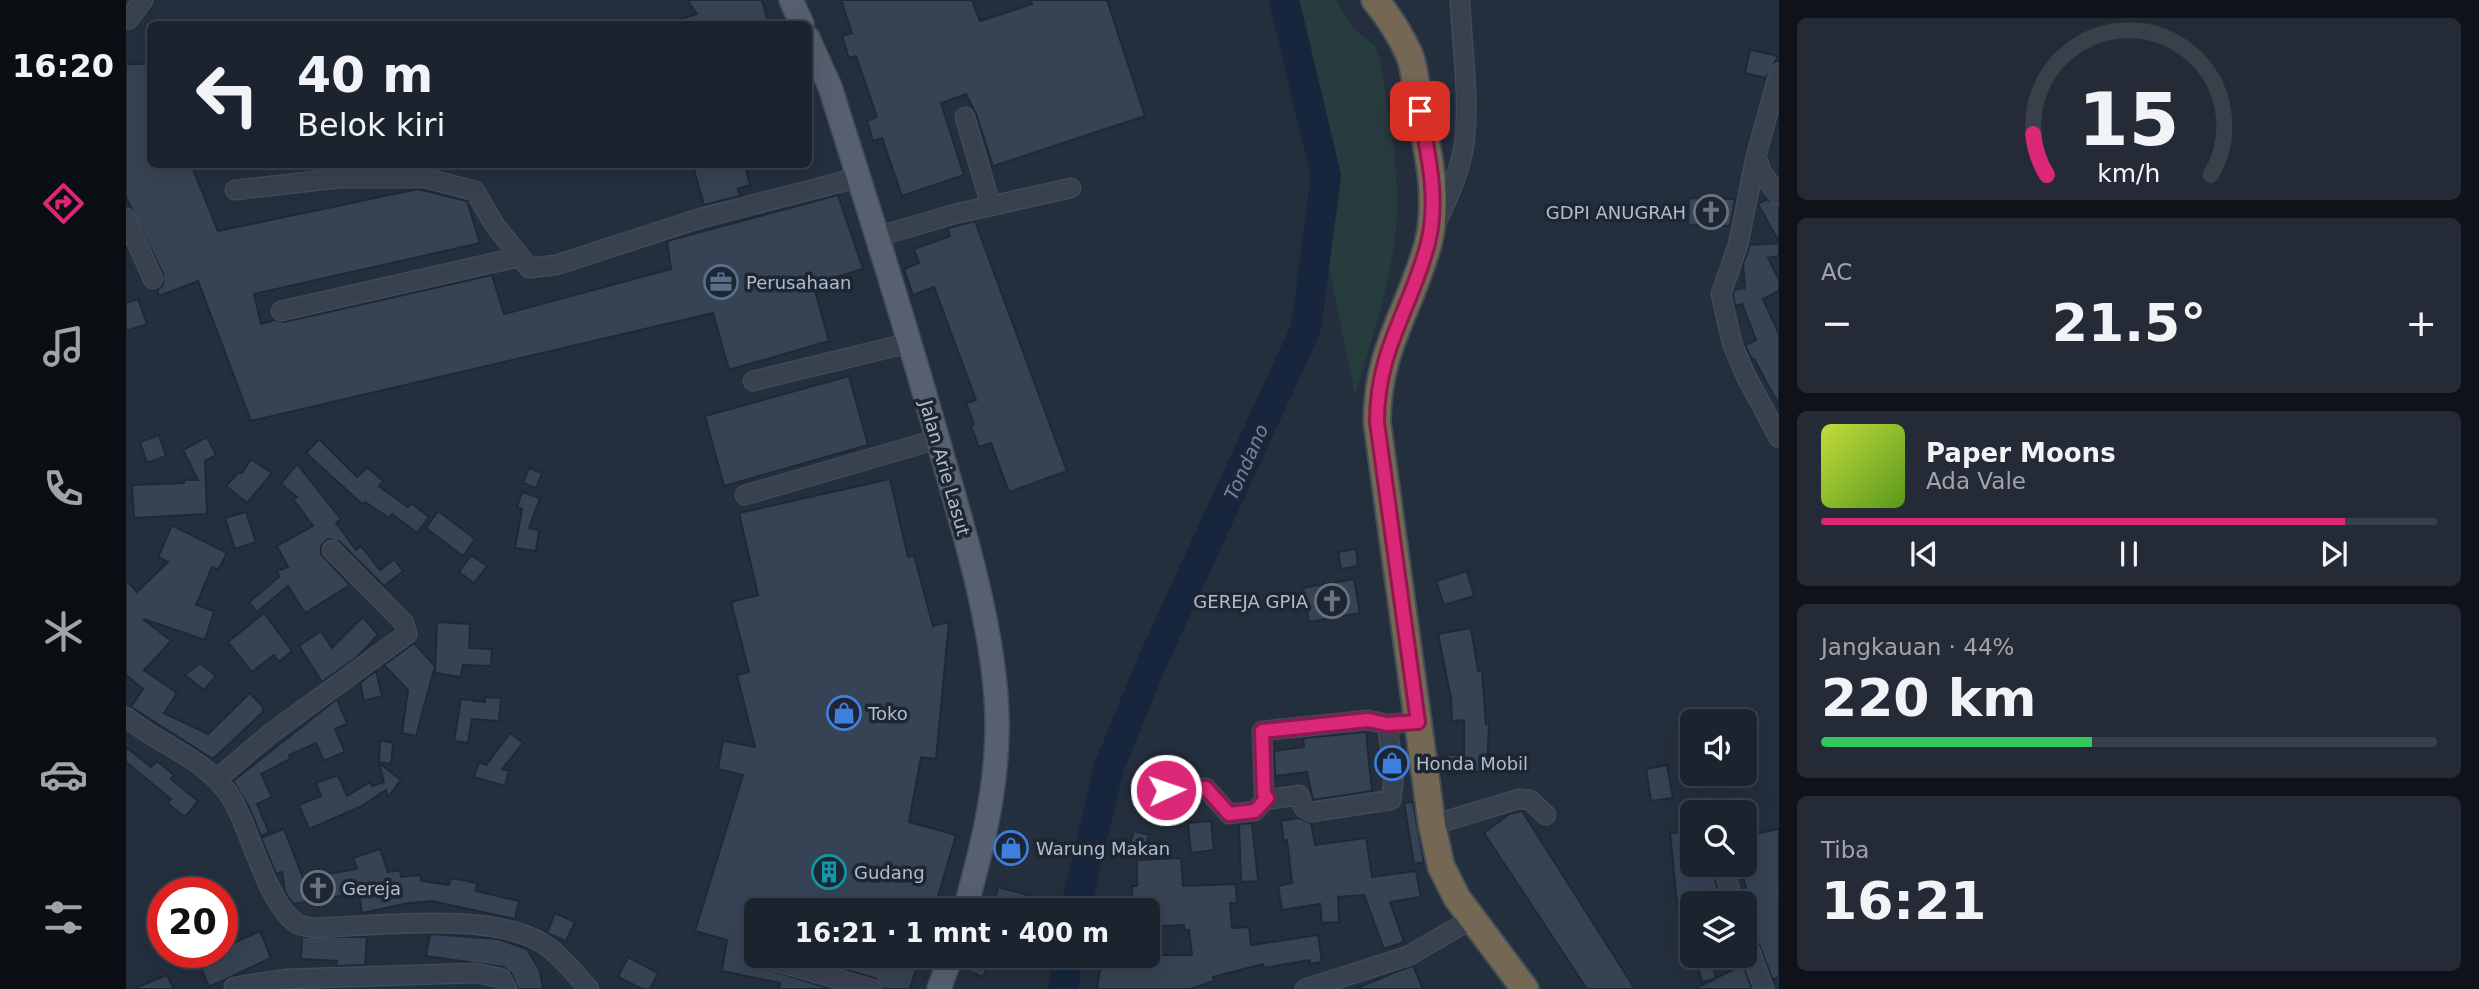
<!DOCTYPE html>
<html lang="id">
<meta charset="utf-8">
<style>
body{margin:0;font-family:"DejaVu Sans",sans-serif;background:#242b36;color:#f1f3f6;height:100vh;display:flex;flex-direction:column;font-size:26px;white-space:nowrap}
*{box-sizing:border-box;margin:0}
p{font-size:23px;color:#a0a4aa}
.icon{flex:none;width:38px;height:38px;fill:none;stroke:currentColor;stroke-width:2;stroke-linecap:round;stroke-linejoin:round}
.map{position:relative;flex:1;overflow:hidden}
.details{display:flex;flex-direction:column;gap:18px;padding:18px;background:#0f1319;width:700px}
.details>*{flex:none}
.banner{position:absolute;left:21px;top:21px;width:665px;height:147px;border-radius:10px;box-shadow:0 7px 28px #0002,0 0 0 2px #39404a;background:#1b232e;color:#f1f3f6;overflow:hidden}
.tools{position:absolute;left:1554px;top:709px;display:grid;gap:14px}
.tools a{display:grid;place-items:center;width:77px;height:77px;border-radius:10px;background:#1b232e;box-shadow:0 7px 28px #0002,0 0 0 2px #39404a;font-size:35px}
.speed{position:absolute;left:21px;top:877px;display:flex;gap:14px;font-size:35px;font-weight:700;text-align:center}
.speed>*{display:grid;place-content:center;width:91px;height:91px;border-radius:50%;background:#1b232e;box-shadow:0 7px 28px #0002,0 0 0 2px #39404a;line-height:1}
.speed .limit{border:10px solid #d22;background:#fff;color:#111}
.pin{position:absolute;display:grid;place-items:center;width:60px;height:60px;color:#fff;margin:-30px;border-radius:14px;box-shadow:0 4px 10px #0006}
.me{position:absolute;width:77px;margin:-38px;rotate:87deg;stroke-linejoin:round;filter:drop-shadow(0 0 5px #0008)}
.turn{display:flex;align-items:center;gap:24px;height:147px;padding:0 35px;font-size:32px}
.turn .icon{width:91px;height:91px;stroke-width:2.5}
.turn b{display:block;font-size:49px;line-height:60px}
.big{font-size:52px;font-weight:700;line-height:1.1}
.details .tile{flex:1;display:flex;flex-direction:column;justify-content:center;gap:10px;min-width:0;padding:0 24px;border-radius:10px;background:#242b36}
.details .dial{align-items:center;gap:0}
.dial svg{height:182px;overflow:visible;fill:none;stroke:#39404a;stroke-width:7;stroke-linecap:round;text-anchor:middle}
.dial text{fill:#f1f3f6;stroke:none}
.song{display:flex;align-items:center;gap:21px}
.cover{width:84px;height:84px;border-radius:10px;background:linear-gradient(135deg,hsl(70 70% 55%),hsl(90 70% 35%))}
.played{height:7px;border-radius:4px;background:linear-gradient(90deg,#db2777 85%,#39404a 85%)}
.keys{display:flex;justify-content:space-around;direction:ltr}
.heat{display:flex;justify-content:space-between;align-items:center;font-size:38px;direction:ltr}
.charge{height:10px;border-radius:5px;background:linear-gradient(90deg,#34c759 44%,#39404a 0)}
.trip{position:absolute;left:618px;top:898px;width:416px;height:70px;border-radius:10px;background:#1b232e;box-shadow:0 7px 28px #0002,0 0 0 2px #39404a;font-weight:700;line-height:70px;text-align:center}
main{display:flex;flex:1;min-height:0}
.menu{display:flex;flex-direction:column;width:126px;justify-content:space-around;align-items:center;background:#0b0e12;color:#a0a4aa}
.menu .icon{width:49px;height:49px}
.menu .current{color:#db2777}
.menu b{font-size:32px;color:#f1f3f6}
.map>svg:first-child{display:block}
</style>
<main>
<nav class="menu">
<b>16:20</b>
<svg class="icon current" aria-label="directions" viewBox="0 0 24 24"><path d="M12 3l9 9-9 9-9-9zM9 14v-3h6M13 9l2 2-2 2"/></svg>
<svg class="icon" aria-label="music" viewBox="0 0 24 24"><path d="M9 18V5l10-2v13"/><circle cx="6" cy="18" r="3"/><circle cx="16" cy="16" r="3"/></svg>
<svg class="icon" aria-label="phone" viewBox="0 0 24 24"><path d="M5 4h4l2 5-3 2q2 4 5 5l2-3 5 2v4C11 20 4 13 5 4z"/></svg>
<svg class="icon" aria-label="climate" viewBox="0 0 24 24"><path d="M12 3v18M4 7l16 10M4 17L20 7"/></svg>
<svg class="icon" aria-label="car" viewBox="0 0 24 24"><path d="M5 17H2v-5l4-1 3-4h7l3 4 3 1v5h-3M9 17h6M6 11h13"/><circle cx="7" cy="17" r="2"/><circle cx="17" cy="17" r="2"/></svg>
<svg class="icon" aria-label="filters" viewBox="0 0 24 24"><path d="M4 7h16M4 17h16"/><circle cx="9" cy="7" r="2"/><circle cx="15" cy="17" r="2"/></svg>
</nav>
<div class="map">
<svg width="1653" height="989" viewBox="0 0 1653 989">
<rect width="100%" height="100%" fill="#242f3e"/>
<path fill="#263c3f" d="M1158,0H1210L1227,28L1249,46L1254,60C1262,109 1272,160 1271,210C1269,273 1247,335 1229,395L1201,257L1200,217L1187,156L1191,126L1180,63L1164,7Z"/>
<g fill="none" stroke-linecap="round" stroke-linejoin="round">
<path stroke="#17263c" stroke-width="30" d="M949,910L983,767L1027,660L1180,328L1200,176L1158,0
M937,989L942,956"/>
</g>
<path fill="#364354" stroke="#1f2835" stroke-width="2" d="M561,0H636L643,24H549L548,21L571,14Z
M715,0H846L854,21L906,4L905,0H981L1019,116L867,166L850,114L840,94L815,103L838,175L776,196L756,138L747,141L741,121L751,117L730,56L723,58L716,36L726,33Z
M1624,50L1652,56L1640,78L1619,73Z
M0,64H24V164H65L92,231L292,189L341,201L354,243L128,294L135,324L149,320L158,322L366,275L378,314L545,269L541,241L712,195L737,269L687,284L703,341L603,370L587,313L125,421L72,281L33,296L31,290L37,285V274L0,197Z
M579,164H619L624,185L612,189L614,196L578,205L568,170Z
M1563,198L1609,199L1604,226L1562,225Z
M1641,199L1653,207V242L1632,204Z
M849,221L941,471L883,492L865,443L853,447L845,426L848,424L840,403L850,400L808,287L787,295L778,269L793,263L788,249L824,236L822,228Z
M1653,243V256L1642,258L1653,280V291L1637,299L1653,334V405L1628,359L1626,360L1619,345L1630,340L1616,304L1609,306L1607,295L1608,290L1619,288L1617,264L1624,245Z
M12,299L21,324L0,331V303Z
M723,376L742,445L598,486L579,416Z
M33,435L40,456L21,463L14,442Z
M81,437L90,455L79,461L81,514L8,518L6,485L58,483V480H72L57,450Z
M193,439L231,477L241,467L257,481L253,486L282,507L285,503L303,517L291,533L266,514L263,518L239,502L236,504L180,453Z
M125,459L146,473L121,503L100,486L112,473H116Z
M171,464L215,519L210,523L230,550L235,546L254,570L268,559L277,571L258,586L214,542L202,539L195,546V554L224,585L179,613L162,586L131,612L123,602L153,577L151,571L162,567L151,546L187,526L167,499L171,497L155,484Z
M403,468L416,473L410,488L397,483Z
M764,479L782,557L788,555L807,626L823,622L810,759L795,757L783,822L830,835L808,910H630V945L620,952L622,963L705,989H653L654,983L596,971L601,940L569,931L617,775L592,769L597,741L629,747L611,675L623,672L605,602L632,595L613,513Z
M396,492L414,498L403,528L413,530L410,551L389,548L396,509L391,507Z
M312,511L349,539L337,556L300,528Z
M120,512L130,542L109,549L99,518Z
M46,525L101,553L92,570L86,567L70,605L88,611L79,640L17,619L45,641L18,670L51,693L38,713L82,734L124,693L137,707V712L87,759L5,707L17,689L0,675V580L11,592L42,562L32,557Z
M1230,549L1232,566L1215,569L1212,552Z
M345,555L361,566L348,583L333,572Z
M1341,571L1348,596L1318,605L1310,581Z
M1228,579L1234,613L1183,622L1177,588Z
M138,613L166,651L153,662L148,655L126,672L102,642Z
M237,617L252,635L231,657L196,682L173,646L195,631L206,648Z
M311,622L344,624L343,648L366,649L365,666L337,665L335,677L309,673Z
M1345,628L1352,671H1356L1360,724H1363L1361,771L1322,774L1321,755L1338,754V720L1326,721L1325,698L1312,634Z
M288,643L309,666L290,736L276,733L282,690L258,665Z
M74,663L90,676L78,690L59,675Z
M250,671L256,696L238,701L234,683Z
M359,697L375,698L373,721L346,719L342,743L328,741L335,699L359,702Z
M211,699L221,724L209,729L219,752L198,761L190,743L163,755L164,759L135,774L146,797L131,804L143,832L135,836L123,807L107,781Z
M1240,732L1246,791L1187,800L1181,772L1149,776L1148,751L1178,747L1177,738Z
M384,733L397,743L376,769L383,771L379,786L348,777L353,762L360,765Z
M254,740L267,743L265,764L253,762Z
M0,747L25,767L31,761L48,775L45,779L72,801L59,817L41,803L45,799L0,762Z
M253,763L275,780L262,797L260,790L234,807L183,829L173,805L195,796L190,783L212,775L221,796L244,782L246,786L258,782Z
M1541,765L1547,798L1525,801L1520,769Z
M1287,802L1298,862L1288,864L1278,803Z
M1396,811L1509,989H1461L1358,833L1383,814Z
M1173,818L1185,823L1189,845L1240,838L1246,877L1290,871L1295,897L1264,902L1278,942L1258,949L1238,895L1212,897L1213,922L1196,923L1194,904L1156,910L1152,886L1166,883L1161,840L1158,841L1155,821Z
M1085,821L1088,850L1065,853L1062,823Z
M1126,823L1132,881L1115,882L1113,824Z
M158,829L177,878L231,869L227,858L254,849L262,872L274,870L275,877L295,875V881L323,885L325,878L351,883L350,891L393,901L389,919L306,901L283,903L236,913L233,893L167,904L159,892L156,872L150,874L135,838Z
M1653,829V977L1647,980L1627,929L1631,928L1615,869L1619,868V836Z
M1008,831L1023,835L1019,849L1004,844Z
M1566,831V864H1585L1594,897L1551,904L1544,833Z
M873,838L899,842L892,855L875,852Z
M1055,858L1057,886L1110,884L1111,903H1104L1106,928L1123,927L1125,945L1192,935L1196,962L1184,964V960L1138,968L1137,964L1087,977L1088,981L1064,989H971L976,956L1032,959V955H1066L1063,930H1058V925L1022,927V904H1006V886H1011V860Z
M872,887L901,895L897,910H866Z
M429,913L449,922L440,941L421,933Z
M134,931L145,958L83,987L71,959L96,952V948Z
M304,934L372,939L401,949L414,971L417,989H392L385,973L377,967L300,956Z
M176,937H241L239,965L210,966L211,961L175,959Z
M670,956H794L784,989H757L749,978Z
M839,956H865L857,977L836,968Z
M502,957L532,973L524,989H516L492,977Z
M1585,960L1590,978L1617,965L1626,989H1568L1589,979L1576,982L1571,964Z
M1287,966L1297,989H1229L1272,971Z
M41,975L48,989H7Z"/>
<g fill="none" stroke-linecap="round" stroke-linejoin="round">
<g stroke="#414a57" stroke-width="21">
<path id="minor" d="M3,19L17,0
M1653,73L1630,156L1636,173L1653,196
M839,117L865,206
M1630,156L1612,245L1595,294L1606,343L1619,374L1653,438
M109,190L214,178H299L349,191L368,224L403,268L430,265L575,218L731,178
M0,218L27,279
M1311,221C1322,197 1334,172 1338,145C1344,98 1336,47 1334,0
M750,237L829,214L945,188
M155,311L393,257
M627,381L783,343
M619,495L812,439
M0,717C34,746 81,758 106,799C124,829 141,903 170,923C176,927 183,927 190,928C249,926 374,910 422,947C437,958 450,975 463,989
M1261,724L1268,776L1265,800L1185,812L1178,808L1173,795L1145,799L1138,794L1136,731L1242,720L1261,724L1292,722
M91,779L144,734L281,634L278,623L206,550
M1040,790L1080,788L1103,814L1129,811L1141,798
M1581,808L1582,812
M1306,825L1393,799L1404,800L1420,815
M1596,864L1608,903
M1619,937L1638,989
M631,956L746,989
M108,987L159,979L350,973L375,978L381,989
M1179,989L1282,956L1346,919"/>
</g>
<g stroke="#414a57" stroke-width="26">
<path id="major" d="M665,0L676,24
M682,38L704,87C743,210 782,333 817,458C841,540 873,648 871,733C870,794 855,852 839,910
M813,989L825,956"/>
</g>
<g stroke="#434c59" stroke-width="30">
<path id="highway" d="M1249,0C1263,17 1274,34 1283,54C1289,68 1290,86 1292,101C1301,148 1314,197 1302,244C1284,310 1251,349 1251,422L1306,825L1315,866L1331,898L1399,989"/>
</g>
<use href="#minor" stroke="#38414e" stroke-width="18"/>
<use href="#major" stroke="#56606e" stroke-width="23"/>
<use href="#highway" stroke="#746855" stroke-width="26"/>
</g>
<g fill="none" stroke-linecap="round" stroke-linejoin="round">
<g stroke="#8e194d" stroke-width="18">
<path id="route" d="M1040,790L1080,788L1103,814L1129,811L1141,798L1138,794L1136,731L1242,720L1261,724L1292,722L1251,422C1251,348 1285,310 1302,243C1313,199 1302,154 1294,111"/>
</g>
<use href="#route" stroke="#db2777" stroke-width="12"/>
</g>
<defs>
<g id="church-ring" transform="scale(1.75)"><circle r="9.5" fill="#1d2633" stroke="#6b7280" stroke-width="1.5"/><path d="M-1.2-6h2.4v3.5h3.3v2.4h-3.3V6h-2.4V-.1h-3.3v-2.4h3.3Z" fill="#6b7280"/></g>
<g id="office-ring" transform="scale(1.75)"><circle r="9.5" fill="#1d2633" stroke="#5c6f8a" stroke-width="1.5"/><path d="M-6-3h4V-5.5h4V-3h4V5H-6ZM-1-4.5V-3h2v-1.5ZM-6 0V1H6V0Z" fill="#5c6f8a"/></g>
<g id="shop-ring" transform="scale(1.75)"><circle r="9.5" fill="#1d2633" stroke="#3f7fe0" stroke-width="1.5"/><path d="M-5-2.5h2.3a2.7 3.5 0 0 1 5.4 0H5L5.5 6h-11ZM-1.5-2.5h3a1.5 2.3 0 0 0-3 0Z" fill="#3f7fe0"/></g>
<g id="building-ring" transform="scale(1.75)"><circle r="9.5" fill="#1d2633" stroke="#0f9aa8" stroke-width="1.5"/><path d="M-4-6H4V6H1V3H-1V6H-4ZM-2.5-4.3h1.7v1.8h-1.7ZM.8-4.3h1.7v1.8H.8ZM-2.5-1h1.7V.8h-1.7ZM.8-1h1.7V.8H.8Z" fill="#0f9aa8"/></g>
</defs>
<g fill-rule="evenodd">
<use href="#church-ring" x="1585" y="212"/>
<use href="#office-ring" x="595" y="282"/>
<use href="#church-ring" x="1206" y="601"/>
<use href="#shop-ring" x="718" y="713"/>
<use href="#shop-ring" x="1266" y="763"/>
<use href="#shop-ring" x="885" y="848"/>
<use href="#building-ring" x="703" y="872"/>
<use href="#church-ring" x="192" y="888"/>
</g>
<g text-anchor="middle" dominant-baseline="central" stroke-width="7" stroke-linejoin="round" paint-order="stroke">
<g font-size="18" fill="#b4bcc9" stroke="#1d2633" text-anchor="start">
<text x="1560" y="212" text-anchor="end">GDPI ANUGRAH</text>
<text x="620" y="282">Perusahaan</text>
<text x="1182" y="601" text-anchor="end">GEREJA GPIA</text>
<text x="742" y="713">Toko</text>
<text x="1290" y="763">Honda Mobil</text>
<text x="910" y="848">Warung Makan</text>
<text x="728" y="872">Gudang</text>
<text x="216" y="888">Gereja</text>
</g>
<g font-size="18" fill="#b4bcc9" stroke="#1d2633">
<text transform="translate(819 468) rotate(74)">Jalan Arie Lasut</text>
</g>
<g font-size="19" font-style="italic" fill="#6d86a8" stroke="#1d2633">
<text transform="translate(1120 462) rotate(-66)">Tondano</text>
</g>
</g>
</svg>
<div class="tools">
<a><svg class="icon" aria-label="sound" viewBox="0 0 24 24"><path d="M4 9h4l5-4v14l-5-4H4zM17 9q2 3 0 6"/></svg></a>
<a><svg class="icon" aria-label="search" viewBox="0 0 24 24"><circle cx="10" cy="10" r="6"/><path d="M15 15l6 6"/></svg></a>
<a><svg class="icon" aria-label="layers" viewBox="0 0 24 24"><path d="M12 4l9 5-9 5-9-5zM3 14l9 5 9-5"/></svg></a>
</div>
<div class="speed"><div class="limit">20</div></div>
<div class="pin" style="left:1294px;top:111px;background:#d93025"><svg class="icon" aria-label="arrive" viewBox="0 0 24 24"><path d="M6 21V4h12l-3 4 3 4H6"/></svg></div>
<svg class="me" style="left:1040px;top:790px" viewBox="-20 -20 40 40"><circle r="17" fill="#db2777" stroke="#fff" stroke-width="3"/><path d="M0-11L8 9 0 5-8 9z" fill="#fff"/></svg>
<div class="trip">16:21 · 1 mnt · 400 m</div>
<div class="banner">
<div class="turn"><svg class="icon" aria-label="left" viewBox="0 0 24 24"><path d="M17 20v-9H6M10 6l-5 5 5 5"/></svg><div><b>40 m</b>Belok kiri</div></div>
</div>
</div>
<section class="details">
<div class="tile dial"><svg viewBox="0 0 100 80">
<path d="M14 69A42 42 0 1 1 86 69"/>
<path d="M14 69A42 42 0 0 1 8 51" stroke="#db2777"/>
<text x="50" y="56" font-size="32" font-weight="700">15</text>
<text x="50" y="72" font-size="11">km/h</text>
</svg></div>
<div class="tile"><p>AC</p>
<div class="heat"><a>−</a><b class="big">21.5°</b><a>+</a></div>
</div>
<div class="tile">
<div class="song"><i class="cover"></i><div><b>Paper Moons</b><p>Ada Vale</p></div></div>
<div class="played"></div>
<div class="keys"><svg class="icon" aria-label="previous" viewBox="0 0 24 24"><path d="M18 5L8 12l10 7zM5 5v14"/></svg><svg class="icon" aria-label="pause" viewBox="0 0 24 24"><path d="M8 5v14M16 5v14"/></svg><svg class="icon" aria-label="next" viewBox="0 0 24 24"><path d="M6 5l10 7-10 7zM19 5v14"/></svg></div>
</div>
<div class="tile"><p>Jangkauan · 44%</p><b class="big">220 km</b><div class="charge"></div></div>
<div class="tile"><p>Tiba</p><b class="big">16:21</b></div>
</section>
</main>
